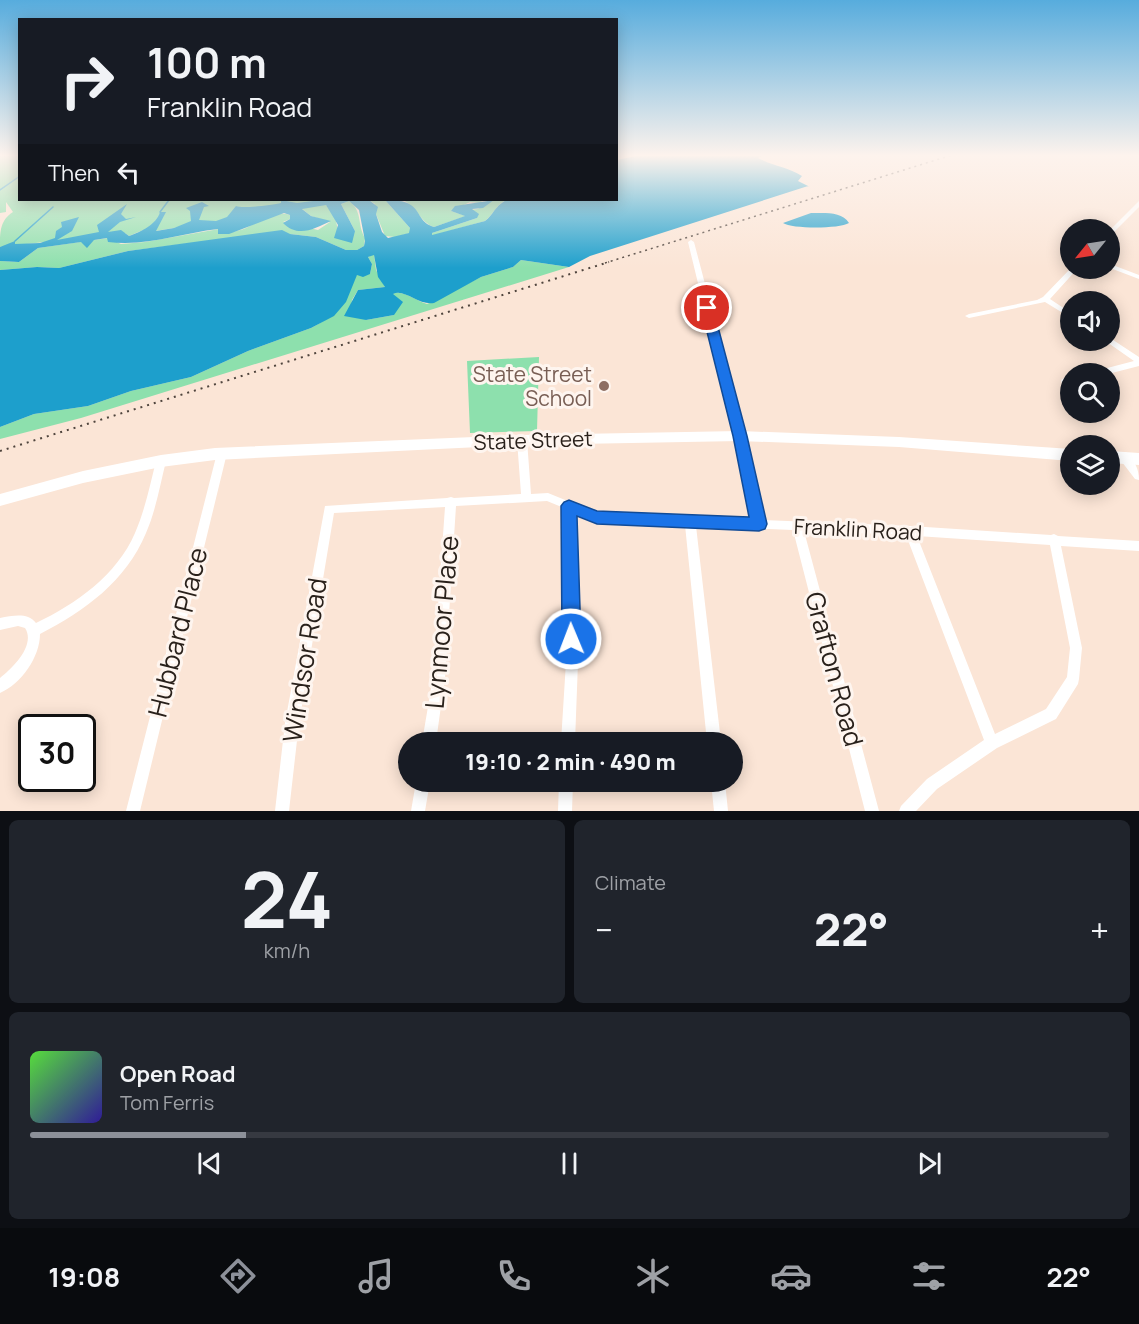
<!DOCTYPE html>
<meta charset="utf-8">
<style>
body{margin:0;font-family:Manrope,sans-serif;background:#20242c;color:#f1f3f6;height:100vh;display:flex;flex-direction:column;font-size:22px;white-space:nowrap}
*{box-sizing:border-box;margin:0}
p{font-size:20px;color:#9ea1a6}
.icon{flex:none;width:33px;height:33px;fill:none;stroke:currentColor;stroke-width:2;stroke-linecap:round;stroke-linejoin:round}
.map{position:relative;height:811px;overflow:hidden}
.details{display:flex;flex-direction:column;gap:9px;padding:9px;background:#0d0f14;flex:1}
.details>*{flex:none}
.banner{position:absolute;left:18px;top:18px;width:600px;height:183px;border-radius:0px;box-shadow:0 3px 15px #0003;background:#171b24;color:#f1f3f6;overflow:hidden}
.needle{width:39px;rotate:240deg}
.fabs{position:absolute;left:1060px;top:219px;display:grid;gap:12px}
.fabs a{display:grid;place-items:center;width:60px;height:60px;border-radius:50%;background:#171b24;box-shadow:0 3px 15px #0003;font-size:30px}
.speed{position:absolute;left:18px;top:714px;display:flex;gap:12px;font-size:30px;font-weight:700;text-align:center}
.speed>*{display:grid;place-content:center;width:78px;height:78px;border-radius:50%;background:#171b24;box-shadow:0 3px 15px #0003;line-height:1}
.speed .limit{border:3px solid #111;border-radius:9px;background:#fff;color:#111}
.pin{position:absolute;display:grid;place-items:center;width:51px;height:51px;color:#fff;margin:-26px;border:3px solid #fff;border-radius:50%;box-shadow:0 2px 6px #0007}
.me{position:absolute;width:66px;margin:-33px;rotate:359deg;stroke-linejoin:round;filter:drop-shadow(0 0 4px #0008)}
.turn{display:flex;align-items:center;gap:21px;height:126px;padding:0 30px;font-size:27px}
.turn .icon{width:78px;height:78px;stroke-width:2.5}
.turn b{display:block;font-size:42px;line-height:51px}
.then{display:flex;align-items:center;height:57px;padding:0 30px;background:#0003;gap:12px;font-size:22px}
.big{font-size:45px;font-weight:800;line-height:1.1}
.details .tile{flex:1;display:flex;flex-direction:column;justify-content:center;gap:9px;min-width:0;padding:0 21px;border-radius:9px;background:#20242c}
.details .dial{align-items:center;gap:0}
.dial b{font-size:78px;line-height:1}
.song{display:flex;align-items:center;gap:18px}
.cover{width:72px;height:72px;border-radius:9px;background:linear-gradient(135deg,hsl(110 70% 55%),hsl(250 70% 35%))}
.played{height:6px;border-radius:3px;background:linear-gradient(90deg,#8c9099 20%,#363941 20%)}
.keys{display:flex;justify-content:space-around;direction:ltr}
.heat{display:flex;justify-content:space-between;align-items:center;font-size:33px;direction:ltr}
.details .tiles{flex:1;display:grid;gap:9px;grid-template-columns:1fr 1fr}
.tile:last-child{grid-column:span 2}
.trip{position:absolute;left:398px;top:732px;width:345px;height:60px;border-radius:30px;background:#171b24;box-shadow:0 3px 15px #0003;font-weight:800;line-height:60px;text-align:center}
.tab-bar{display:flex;height:96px;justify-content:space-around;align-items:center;background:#090b0e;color:#9ea1a6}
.tab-bar .icon{width:42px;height:42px}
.tab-bar .selected{color:#8c9099}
.tab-bar b{font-size:27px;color:#f1f3f6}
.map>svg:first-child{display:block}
</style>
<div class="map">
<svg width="1139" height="811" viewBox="0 0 1139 811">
<rect width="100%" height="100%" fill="#fbe5d6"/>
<path fill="#8de0ad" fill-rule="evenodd" d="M0,155H19L20,200H354L349,201C363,211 357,225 365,238L364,246L357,250H346L316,237L290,234L247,236L128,251L59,268L37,267L0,270V261L19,262L38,248L108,238L121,244L145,242L219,229L218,234C227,232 238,232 246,228C259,222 275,210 290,215V219L283,222L318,230L330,222L311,216L301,208L155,231L143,230L129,236L125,233L0,247C0,232 0,220 13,212L6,202V212L0,213ZM347,202L341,204L355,231L338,230L335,217L326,205Z
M369,200H385L410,228V233L395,237L385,236L376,214L375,204Z
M403,200H483L480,203L470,202L451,211L466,216L434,227C421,223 416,206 403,200Z
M494,200H506C495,206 494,214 485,221L431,236L432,233L477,218L470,210L478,209Z
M374,254L376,270L385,287L358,290L352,300L351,307L366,320L394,315L392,294C403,289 416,301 427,304L481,277L513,267L521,260L569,267L81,418L0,439V427L34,414L88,406L131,391L191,377L248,351L311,328C344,311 343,305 357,274H370L372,264L368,257Z
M539,357L537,431L470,433L467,361Z"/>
<path fill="#1d9fcc" d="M640,155H763L758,158C773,166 788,167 802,176L798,181L814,189L808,186L590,256L569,267L521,260L513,267L481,277L434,303C419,306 404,288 393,294L403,302L394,315L366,320L344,316L358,290L385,287L378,277L374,255L368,257L372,264L370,274L363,277L357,275L346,302L334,316L311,328L248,351L191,377L131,391L88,406L34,414L0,427V270L37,267L59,268L128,251L282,230L290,234L316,237L346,250H357L364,246L365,241L359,210L349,201L341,204L355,231L352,243L334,238L338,225L326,205L302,209L311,216L331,221C314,229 298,238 283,223L290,219V215L284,213L229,234H218V229C181,233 146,247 108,242L107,238L94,240L87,248L81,242L38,248L19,262L0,261V247L15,241V244L40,243L55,238L56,231L62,227L61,222L79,217L72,231L57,240L99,232L97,225L127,204L121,214L126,219L136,217L120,222L108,232L121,230L129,236C141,232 157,224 160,212H166L156,231L174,228L191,221L190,211L186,208L202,202L209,206L204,207L199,220L216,221L227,217L236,206C242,209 272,205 281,203V200L297,203L321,200H369L378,207L376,214L382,232L388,238L409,233L410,228L385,200C426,199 412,220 434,227L465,216L451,211L455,206L494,200L483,208L472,209L479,214L477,218L432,233V235L485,221C494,214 494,207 506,200H616L617,160Z
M811,213C824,213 842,211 849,223C839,229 792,229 783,223Z"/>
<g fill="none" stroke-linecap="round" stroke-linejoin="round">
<path stroke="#1d9fcc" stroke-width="1.5" d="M0,190L20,176
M160,212L169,200
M15,241L53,207"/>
<path fill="#fff" fill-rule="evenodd" d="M1139,201V207L1112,234L1110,235V230Z
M691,240L694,242L745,436L763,520L910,526L1051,535L1054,534L1058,536L1139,541V551L1061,546L1082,648L1079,679L1078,684L1056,719L997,748L937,789L916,811H899L901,806L927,779L984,740L906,535L804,531L879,811H865L793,530L696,526L721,742H707L685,525L596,521L574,513L578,662L575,742H561L566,662L564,508L547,501L456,506L445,677L436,742H422L433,677L445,507L334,513L299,723L289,811H275L285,723L325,506L447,498L451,497L454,498L521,494L517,440L519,437H525L527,440L531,494L548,493L597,513L753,519L735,436L688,242ZM917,536L1050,545L1070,648L1067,677L1046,709L995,734Z
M1110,264L1139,275V279L1110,268Z
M1071,268H1078L1050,299L1071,313V318L1045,302L969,318L965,316L969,314L1037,300L1043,297Z
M1110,338L1139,357V366L1108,374H1091L1092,372L1134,361L1104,340H1110Z
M1071,376V382L1065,384L1062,383L1061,381L1062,379Z
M222,449L225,450L227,453L140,811H126L217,453L219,450Z
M1125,455C1135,460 1139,469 1139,480L1135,479L1122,462L1120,459L1122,456Z
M161,457L164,458L166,461C160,485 156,510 146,533C126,581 85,611 40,634C40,657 21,684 0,693V678C13,668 36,645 25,628L18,626L0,630V618C13,616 27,612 36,623C76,604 117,575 135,533C145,510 150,485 156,461L158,458Z
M416,782H430L425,811H411Z
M559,782H573L572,811H558Z
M711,782H725L728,811H714Z"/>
<path fill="#fff" fill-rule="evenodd" d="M740,431L899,437L1071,449V461L899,447L740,441L522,445L215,460L161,467L83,483L0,506V494L83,471L161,455L215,448L522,435Z
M1110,451L1139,453V465L1110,463Z"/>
<path stroke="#4f443d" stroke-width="1.5" stroke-dasharray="2 4" stroke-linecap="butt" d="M605,263L952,155"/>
<path stroke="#4f443d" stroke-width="2" stroke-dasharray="2 5" stroke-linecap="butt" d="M0,451L609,262"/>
</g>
<linearGradient id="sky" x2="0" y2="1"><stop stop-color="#57acdd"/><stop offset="0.58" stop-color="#fdf3ed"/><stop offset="1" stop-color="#fdf3ed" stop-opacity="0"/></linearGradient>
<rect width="1139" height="268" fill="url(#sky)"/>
<path fill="#1a73e8" stroke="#114b97" stroke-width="1.5" d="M707,305L713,308L747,436L767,524L765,529L759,531L597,524L577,516L581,639L578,646L571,649L565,646L562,639L561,506L564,502L569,500L597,511L749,517L733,436L701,308Z"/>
<circle fill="#8d6e63" stroke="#fef5ef" stroke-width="2" cx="604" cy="386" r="6"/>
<g text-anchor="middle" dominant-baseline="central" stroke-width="6" stroke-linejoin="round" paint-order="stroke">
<g font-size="21" fill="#785e54" stroke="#fef5ef" text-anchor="end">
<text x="592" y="374">State Street<tspan x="592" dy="24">School</tspan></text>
</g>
<g font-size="21" fill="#29211b" stroke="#fef5ef">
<text transform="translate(533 440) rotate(-2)">State Street</text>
<text transform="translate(858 529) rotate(3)">Franklin Road</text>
</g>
<g font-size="26" fill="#29211b" stroke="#fef5ef">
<text transform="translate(441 622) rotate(-85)">Lynmoor Place</text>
<text transform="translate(177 632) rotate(-76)">Hubbard Place</text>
<text transform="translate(304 660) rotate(-81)">Windsor Road</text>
<text transform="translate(835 669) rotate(75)">Grafton Road</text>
</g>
</g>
</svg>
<div class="fabs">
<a><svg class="needle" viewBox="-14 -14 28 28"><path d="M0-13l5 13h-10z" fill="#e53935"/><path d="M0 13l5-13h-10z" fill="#9ea1a6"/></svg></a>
<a><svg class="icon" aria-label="sound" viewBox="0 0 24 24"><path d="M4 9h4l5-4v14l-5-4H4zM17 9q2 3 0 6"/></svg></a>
<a><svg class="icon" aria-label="search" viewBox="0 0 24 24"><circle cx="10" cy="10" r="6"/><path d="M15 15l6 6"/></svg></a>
<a><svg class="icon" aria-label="layers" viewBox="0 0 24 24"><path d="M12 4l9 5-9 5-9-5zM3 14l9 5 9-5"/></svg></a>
</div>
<div class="speed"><div class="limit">30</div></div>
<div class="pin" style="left:707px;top:308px;background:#d93025"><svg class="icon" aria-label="arrive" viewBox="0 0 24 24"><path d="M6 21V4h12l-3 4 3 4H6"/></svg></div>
<svg class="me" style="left:571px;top:639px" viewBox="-20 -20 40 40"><circle r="17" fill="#1a73e8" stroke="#fff" stroke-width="3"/><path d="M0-11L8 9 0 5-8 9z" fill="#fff"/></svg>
<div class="trip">19:10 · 2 min · 490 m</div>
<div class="banner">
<div class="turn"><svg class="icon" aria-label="right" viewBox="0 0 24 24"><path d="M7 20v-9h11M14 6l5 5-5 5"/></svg><div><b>100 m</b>Franklin Road</div></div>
<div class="then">Then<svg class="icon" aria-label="left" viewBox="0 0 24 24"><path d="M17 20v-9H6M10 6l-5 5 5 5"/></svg></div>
</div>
</div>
<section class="details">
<div class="tiles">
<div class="tile dial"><b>24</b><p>km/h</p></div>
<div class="tile"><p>Climate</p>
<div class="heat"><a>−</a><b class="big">22°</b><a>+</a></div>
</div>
<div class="tile">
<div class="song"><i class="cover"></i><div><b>Open Road</b><p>Tom Ferris</p></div></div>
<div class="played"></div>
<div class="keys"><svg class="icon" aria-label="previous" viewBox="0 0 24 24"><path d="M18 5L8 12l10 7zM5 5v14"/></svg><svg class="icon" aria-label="pause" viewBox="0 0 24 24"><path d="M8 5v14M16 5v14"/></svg><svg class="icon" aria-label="next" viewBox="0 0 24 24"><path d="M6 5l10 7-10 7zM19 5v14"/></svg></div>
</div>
</div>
</section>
<nav class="tab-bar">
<b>19:08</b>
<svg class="icon selected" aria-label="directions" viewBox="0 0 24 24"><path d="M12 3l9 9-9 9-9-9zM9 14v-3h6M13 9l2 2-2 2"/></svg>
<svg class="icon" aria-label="music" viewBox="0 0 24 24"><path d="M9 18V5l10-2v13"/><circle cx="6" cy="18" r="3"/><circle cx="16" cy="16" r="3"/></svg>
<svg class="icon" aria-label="phone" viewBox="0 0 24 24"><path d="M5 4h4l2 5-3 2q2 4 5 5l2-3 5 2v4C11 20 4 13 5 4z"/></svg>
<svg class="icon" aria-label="climate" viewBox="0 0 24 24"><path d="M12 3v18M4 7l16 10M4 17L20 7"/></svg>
<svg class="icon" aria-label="car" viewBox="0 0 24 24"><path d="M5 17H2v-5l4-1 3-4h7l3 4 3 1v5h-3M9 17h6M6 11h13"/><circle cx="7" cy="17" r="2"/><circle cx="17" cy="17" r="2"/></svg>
<svg class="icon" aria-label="filters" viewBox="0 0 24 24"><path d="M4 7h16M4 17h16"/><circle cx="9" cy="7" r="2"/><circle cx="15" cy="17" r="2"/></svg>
<b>22°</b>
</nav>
